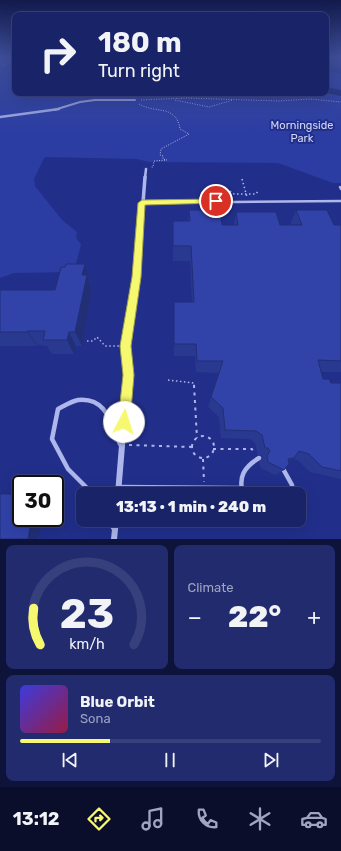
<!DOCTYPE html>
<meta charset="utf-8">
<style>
body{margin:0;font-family:Rubik,sans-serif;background:#222b6e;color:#f1f3f6;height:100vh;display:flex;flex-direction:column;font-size:15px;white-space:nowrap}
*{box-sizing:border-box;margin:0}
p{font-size:13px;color:#9fa4c0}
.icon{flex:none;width:22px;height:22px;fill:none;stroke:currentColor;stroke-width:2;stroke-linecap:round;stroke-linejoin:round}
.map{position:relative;height:539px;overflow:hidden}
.side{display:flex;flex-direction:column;gap:6px;padding:6px;background:#0e1339;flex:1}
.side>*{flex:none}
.top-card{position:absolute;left:12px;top:12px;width:317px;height:84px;border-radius:8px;box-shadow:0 4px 16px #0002,0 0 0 1px #37407c;background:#192368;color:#f1f3f6;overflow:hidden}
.speed{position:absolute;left:12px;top:475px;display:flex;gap:8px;font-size:20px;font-weight:700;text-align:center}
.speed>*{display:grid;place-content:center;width:52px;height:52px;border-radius:50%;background:#192368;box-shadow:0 4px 16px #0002,0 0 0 1px #37407c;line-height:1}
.speed .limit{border:2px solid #111;border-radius:6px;background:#fff;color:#111}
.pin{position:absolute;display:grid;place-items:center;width:34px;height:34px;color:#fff;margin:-17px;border:2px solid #fff;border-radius:50%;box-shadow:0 1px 4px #0007}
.me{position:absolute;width:44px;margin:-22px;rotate:5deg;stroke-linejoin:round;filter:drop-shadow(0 0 3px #0008)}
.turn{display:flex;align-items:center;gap:14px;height:84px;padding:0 20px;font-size:18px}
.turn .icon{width:52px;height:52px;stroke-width:2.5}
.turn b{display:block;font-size:28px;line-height:34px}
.big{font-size:30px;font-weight:800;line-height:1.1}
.side .widget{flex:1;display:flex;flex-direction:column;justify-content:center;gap:6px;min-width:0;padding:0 14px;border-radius:8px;background:#222b6e}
.side .dial{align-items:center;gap:0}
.dial svg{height:104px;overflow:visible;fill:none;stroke:#37407c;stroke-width:7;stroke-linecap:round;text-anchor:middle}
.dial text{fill:#f1f3f6;stroke:none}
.song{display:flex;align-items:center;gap:12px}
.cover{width:48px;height:48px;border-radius:6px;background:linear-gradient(135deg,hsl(240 70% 55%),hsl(340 70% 35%))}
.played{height:4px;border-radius:2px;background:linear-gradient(90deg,#f6f86f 30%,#37407c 30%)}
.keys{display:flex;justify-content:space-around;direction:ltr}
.heat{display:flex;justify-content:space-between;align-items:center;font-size:22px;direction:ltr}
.side .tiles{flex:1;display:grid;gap:6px;grid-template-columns:1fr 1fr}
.widget:last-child{grid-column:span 2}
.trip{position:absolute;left:76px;top:487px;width:230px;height:40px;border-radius:8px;background:#192368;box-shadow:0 4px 16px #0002,0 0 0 1px #37407c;font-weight:800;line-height:40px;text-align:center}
.tab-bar{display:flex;height:64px;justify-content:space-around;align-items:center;background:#0a0e2a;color:#9fa4c0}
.tab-bar .icon{width:28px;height:28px}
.tab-bar .active{color:#f6f86f}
.tab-bar b{font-size:18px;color:#f1f3f6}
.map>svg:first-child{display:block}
</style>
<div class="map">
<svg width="341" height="539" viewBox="0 0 341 539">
<rect width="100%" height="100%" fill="#212f8b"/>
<path fill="#2b3da3" d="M0,57H15V93H326V70L341,74V183H333L278,163L149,162L137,159L46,157L44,158L34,179L35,186L62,220L77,232L76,238L81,244L74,272L14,273L0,278Z"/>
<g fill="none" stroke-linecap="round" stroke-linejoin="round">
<path fill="#17216a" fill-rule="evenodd" d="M326,87L341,90V96L326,93Z"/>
<path stroke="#aeb7eb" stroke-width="1" stroke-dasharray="1 1.5" stroke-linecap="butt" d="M0,61L3,64L2,66L15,61
M141,100L186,98L279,101L310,99L341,102
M175,100L209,107L233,100
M139,104C156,114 176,104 180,129L189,134L161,149L160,155L163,156V159L167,160L154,161L153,167H151"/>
<path stroke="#aeb7eb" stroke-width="1.5" stroke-dasharray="1.5 2.5" stroke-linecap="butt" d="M242,179L247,197
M230,191L234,194H256L258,191
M87,341H93L97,337L105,346H120
M168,380L194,383V386"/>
<path stroke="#aeb7eb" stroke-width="2" stroke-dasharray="3 4.5" stroke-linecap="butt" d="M194,385L197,438
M192 447a11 11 0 1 1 22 0a11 11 0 1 1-22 0Z
M129,445L193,447
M213,449H252L254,454
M203,459L204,482"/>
<path stroke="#aeb7eb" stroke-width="2.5" d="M340,187L341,189
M142,203L341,201"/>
<path stroke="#aeb7eb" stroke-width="4.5" d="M282,467L292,485L293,494
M119,487L241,488
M93,494L68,469L52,439L58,409C64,406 72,401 78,400C107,397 111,424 120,444
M243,494C238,477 244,467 259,458
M108,520L114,529"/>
<path stroke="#aeb7eb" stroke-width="2" d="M54,110L80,102L95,100H135"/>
<path stroke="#aeb7eb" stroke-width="2.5" d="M0,117L59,109
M145,178L146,169"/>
<path stroke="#aeb7eb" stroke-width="3.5" d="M138,268L145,177"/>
<path stroke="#aeb7eb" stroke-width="4.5" d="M127,386L126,346L138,267"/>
<path stroke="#aeb7eb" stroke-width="6" d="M118,494L127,385
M114,539L116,520"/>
</g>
<path fill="#2a3990" d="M326,57H341V68L326,67Z
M189,210L222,225H234L236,212L280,225H290L296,210L334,225H341V372H321L323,379L331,383H341V479L310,472L298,460L293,459L288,461L284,470L275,475L261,468L259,462L263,457L261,455H258L255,443L250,439L221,438L219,417L208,407L219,373L196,372L195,356H174V302H192L190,261H173V221H188Z
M90,280L92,291L82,346H76L74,354H52L47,346L37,345V346H0V290H55Z"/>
<path fill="#222e76" d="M85,264L92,291L82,346L75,332L82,275Z
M27,331L37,345V346L27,332Z
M69,332L76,346L74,354L67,340Z
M32,518H42L38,539H28Z"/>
<path fill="#3142a8" stroke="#222e76" d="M326,58L327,60H341V63L326,62Z
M189,210H220L222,225H238L236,212H276L280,225H302L296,210H327L334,225H341V361L318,360L323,379H329L331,383H341V471L322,467L309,454L299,451L294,458L288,459L289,464L284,470L268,462L267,456L270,451L268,448H265L262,435L256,431L225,430L223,408L211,397L223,361H197L196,344H174V302H194L191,246H173V221H190Z
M66,264H85L82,275H87L75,332H69L67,340H43L45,331H27V332H0V290H55L61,267H65Z
M0,494H21V518H32L28,539H0Z"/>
<linearGradient id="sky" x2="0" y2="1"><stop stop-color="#121a4c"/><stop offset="0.43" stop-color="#3d4d98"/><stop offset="1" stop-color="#3d4d98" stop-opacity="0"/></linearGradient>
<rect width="341" height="132" fill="url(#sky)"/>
<path fill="#f6f86f" stroke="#a0a148" d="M216,199L220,201L219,203L145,205L141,277L131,346L134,375L130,422L129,427L124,429L120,427L118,422L123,375L120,346L132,277L138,203L142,200Z"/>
<g text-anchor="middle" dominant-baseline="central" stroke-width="4" stroke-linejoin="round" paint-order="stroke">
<g font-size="11" fill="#d3d8f8" stroke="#212f8b">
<text x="302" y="125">Morningside<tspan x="302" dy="13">Park</tspan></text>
</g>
</g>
</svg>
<div class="speed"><div class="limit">30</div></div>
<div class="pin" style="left:216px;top:201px;background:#d93025"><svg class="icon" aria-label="arrive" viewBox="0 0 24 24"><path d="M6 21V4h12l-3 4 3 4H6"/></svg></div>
<svg class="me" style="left:124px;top:422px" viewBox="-20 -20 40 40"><circle r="19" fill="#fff"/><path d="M0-13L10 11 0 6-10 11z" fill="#f6f86f"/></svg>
<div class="trip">13:13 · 1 min · 240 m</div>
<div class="top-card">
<div class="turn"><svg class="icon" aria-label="right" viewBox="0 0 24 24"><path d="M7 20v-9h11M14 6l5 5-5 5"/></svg><div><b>180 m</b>Turn right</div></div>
</div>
</div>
<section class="side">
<div class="tiles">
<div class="widget dial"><svg viewBox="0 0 100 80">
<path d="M14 69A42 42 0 1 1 86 69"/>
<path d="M14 69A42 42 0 0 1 9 41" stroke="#f6f86f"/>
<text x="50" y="56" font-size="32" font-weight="700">23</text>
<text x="50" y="72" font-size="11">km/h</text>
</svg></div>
<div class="widget"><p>Climate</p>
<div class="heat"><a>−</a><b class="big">22°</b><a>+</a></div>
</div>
<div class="widget">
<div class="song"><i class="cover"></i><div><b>Blue Orbit</b><p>Sona</p></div></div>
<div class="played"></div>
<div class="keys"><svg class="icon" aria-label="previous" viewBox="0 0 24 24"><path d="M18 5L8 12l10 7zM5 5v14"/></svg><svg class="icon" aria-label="pause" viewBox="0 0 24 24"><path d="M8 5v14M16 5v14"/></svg><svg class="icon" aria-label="next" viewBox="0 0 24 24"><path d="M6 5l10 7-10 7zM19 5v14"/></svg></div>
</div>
</div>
</section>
<nav class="tab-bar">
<b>13:12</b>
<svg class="icon active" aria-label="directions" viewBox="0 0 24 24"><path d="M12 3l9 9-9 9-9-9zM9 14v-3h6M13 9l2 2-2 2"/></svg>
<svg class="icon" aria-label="music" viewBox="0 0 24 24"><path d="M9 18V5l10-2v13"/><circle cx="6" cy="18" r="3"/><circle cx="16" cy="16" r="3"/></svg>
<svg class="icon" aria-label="phone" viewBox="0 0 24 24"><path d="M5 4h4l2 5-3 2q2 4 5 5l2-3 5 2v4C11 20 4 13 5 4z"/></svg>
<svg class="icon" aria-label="climate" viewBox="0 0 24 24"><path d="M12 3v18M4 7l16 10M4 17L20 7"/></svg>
<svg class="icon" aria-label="car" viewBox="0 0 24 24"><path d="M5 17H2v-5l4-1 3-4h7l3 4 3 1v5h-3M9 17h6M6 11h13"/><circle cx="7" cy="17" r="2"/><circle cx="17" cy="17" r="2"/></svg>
</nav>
